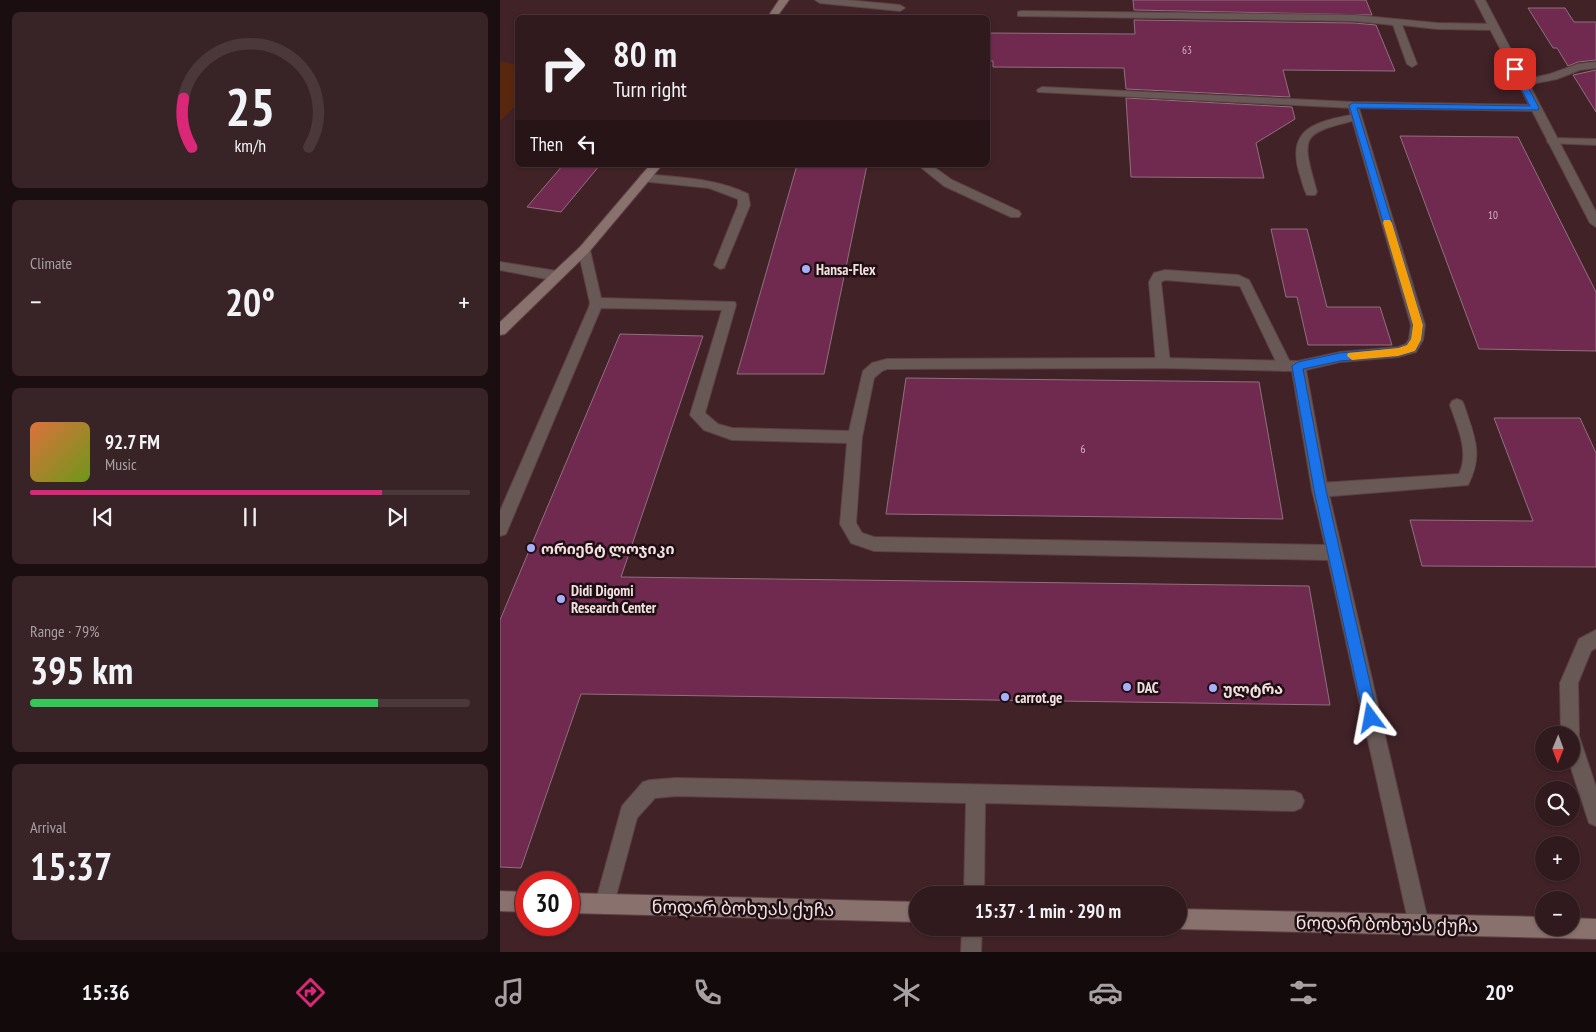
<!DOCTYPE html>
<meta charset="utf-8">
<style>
body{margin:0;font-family:"PT Sans Narrow","Noto Sans Georgian",sans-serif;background:#382326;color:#f1f3f6;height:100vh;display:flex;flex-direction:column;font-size:19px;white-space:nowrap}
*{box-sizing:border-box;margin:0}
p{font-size:16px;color:#a8a1a4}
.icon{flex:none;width:28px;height:28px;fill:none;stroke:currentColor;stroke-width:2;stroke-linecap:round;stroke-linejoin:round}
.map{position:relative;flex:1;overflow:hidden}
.sheet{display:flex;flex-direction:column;gap:12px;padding:12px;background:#1a0e10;width:500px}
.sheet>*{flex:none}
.banner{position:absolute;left:15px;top:15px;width:475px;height:152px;border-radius:8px;box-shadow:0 1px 4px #0004,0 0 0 1px #4b383b;background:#301a1d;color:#f1f3f6;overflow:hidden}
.needle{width:32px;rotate:181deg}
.fabs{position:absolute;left:1035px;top:726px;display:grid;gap:10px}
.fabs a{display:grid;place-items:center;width:45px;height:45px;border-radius:50%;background:#301a1d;box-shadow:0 1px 4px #0004,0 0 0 1px #4b383b;font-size:25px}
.speed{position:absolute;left:15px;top:871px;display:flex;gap:10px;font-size:25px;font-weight:700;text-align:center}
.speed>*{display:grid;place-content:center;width:65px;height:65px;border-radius:50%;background:#301a1d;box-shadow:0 1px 4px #0004,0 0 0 1px #4b383b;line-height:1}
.speed .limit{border:8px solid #d22;background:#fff;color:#111}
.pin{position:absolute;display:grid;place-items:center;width:42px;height:42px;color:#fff;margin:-21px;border-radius:10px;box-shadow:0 2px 8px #0006}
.me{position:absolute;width:55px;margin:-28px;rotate:347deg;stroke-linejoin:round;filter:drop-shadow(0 0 4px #0008)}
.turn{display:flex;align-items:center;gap:18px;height:105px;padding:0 15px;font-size:22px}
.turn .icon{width:65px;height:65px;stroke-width:2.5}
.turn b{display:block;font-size:35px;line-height:42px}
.then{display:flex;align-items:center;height:48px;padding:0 15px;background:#0003;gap:10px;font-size:19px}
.big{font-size:38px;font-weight:600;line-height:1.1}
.sheet .card{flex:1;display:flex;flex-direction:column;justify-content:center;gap:8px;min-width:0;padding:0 18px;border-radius:8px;background:#382326}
.sheet .dial{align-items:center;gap:0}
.dial svg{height:130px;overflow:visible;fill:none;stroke:#4b383b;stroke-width:7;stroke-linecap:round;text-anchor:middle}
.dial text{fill:#f1f3f6;stroke:none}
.song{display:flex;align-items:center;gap:15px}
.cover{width:60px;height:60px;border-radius:8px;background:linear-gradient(135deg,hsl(20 70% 55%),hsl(80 70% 35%))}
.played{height:5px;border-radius:2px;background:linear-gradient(90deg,#db2777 80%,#4b383b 80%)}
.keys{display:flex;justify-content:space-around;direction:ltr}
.heat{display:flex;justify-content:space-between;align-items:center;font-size:28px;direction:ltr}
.charge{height:8px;border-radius:4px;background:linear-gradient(90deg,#34c759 79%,#4b383b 0)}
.trip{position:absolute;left:409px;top:886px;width:278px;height:50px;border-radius:25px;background:#301a1d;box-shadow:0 1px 4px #0004,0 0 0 1px #4b383b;font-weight:600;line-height:50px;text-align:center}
.dock{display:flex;height:80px;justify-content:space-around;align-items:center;background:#130a0c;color:#a8a1a4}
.dock .icon{width:35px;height:35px}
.dock .active{color:#db2777}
.dock b{font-size:22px;color:#f1f3f6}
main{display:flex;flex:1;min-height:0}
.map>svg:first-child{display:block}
</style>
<main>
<section class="sheet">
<div class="card dial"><svg viewBox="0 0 100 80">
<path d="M14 69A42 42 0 1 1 86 69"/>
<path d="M14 69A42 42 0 0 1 9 39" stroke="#db2777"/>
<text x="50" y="56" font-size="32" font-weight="700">25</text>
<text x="50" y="72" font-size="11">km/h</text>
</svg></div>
<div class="card"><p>Climate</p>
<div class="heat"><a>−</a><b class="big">20°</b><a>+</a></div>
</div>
<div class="card">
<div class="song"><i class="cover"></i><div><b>92.7 FM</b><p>Music</p></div></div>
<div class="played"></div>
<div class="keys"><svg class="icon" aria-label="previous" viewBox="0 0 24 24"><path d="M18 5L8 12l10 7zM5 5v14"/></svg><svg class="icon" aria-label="pause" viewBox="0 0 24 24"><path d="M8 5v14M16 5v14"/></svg><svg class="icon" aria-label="next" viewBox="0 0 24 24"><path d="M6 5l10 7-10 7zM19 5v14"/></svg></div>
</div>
<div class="card"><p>Range · 79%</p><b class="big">395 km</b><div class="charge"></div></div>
<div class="card"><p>Arrival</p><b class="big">15:37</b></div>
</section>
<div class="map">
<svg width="1096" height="952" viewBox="0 0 1096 952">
<rect width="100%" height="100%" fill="#402227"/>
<path fill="#58270e" d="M0,61L17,65L18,103L0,121Z"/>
<path fill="#712a4f" stroke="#90707e" d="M633,0H866L872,15L634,10Z
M1028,8H1065L1074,22H1096V60L1078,62L1068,66L1057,48H1053Z
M634,20L854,23L876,25L895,71L783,70L790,97L626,89L624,68L493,67V61H488V33L635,34Z
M1096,70V112L1073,75Z
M626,98L792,107L795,119L756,143L764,178L631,177Z
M900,136L1018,137L1096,292V351L979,349Z
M63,165H100L61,212L27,207Z
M297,165H367L324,374H237Z
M771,229H807L827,307H880L892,345H808L797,297H786Z
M120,334L203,336L121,577L809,586L830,705L81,694L21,868L0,867V620Z
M406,378L759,382L783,519L386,514Z
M994,418H1080L1096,453V567L922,566L910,520L1033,521Z"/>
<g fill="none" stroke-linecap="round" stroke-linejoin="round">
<g stroke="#5d4045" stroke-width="2">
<path id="lane" d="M315,0H347L400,5L405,8L400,11L320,3Z
M521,11L854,15L937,23L993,24L998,27L993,30L937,29L902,25L917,64L912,67L907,64L893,25L854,21L518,16V12Z
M1096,62V68L1080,70L1057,79L1022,86L1017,83L1018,81L1050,74L1078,64Z
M542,87L853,102L1035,105L1040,108L1035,111L853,108L538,92L537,90Z
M856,114L861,117L860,119C801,134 800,133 817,192L815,195H807C803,188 802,180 799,172C786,126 820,121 856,114Z
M1052,138L1096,139V145L1048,143L1047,141L1048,139Z
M418,165H431L452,180L519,211L521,214L519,217H511L444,186Z
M145,174C180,178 216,178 248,194L250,205L224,268L220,269L214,265L238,205V199L209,188L141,181L139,178L141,175Z
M0,262L57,271L61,273L63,276L61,279L57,281L0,270Z
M665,270L738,275L749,280L792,366L790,370L785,371L780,370L740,286L665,280L661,282L670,363L668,367L663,368L658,367L656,363L649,282L654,273Z
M957,399L962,401L964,405C974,436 984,454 968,485L820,497L815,495L812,490L815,485L820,483L959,474C970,452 957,426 950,405L952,401Z
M1096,630V648L1091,651L1078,683L1079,736L1096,787V826L1089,823L1069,762H1071V735H1061L1060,683L1079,639Z
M176,778L794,791L801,794L804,801L801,808L794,811L485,803L484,895H464L466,803L176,796L155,798L137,818L112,911L105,914L98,911L95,904L122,806L143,782L150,780Z
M462,928H482L481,952H461Z"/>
</g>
<g stroke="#5d4045" stroke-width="2">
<path id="street" d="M975,0H985L1096,212V227L1090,223Z
M853,102L858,105L925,325L923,340L916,352L898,357L840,362L806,370L828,490L929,925L926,932L919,935L912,932L909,925L828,560L374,551L351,543L340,524L347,443L232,440L204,430L190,415L222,310L101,308L8,529L6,534L0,536V511L89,307L90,303L78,250L84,246L90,250L101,298L235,302L236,305L205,413L218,424L232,428L349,431L363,371L372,363L387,359L663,358L798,361L840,352L898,347L906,344L909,339L911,325L848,105ZM663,368L792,371L812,490L825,545L374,537L362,533L356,523L362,437L374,378L382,371L387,369Z"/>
</g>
<g stroke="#5d4045" stroke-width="2">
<path id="secondary" d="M279,0H289L276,18H267Z
M150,165H162L88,253L5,334L0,335V322L80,247Z
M0,891L26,892V912L0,911Z
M69,893L418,902V922L69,913Z
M678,909L1044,917V928H1071V918L1096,919V939L678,929L674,928H678Z"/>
</g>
<use href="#lane" fill="#685956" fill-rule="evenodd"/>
<use href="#street" fill="#685956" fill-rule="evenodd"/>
<use href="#secondary" fill="#89716d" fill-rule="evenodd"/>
</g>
<path fill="#1a73e8" stroke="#114b97" d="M1015,66L1019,69L1039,108L1038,110L857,108L923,325L921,340L915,351L898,356L840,361L803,369L826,490L878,718L876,723L871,725L866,723L864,718L814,490L792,366L798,362L840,353L898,348L907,345L911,339L913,325L849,105L853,103L1030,106L1011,69Z"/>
<path fill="#f59e0b" d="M884,220H890L892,223L923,325L921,340L915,351L898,356L852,360L847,356L848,353L898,348L907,345L911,339L913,325L883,223Z"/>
<g fill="#a8b0fc" stroke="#1e1012" stroke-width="2">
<circle cx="306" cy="269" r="5"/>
<circle cx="31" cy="548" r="5"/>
<circle cx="61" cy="599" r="5"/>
<circle cx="627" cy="687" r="5"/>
<circle cx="713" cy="688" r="5"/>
<circle cx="505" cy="697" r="5"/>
</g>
<g text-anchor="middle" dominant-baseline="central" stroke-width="5" stroke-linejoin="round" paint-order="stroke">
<g font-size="11" fill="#d2b2bc">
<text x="687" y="50">63</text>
<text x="993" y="215">10</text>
</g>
<g font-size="12" fill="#d2b2bc">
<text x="583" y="448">6</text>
</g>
<g font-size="15" font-weight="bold" fill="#f3dfe1" stroke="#1e1012" text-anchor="start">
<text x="316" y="269">Hansa-Flex</text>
<text x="41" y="548">ორიენტ ლოჯიკი</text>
<text x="71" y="590">Didi Digomi<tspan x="71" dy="17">Research Center</tspan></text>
<text x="637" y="687">DAC</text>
<text x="723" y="688">ულტრა</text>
<text x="515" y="697">carrot.ge</text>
</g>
<g font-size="18" fill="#f3dfe1" stroke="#1e1012">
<text transform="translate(243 908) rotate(1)">ნოდარ ბოხუას ქუჩა</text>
<text transform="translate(887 924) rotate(1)">ნოდარ ბოხუას ქუჩა</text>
</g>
</g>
</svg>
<div class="fabs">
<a><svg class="needle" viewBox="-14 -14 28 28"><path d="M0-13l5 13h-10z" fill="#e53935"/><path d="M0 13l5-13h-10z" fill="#a8a1a4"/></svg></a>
<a><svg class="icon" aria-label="search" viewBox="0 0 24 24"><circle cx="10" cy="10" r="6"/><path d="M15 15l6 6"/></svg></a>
<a>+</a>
<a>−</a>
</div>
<div class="speed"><div class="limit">30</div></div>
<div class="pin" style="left:1015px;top:69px;background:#d93025"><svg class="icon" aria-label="arrive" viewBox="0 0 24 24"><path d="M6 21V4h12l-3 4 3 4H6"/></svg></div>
<svg class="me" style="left:871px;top:718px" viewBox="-20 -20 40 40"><path d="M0-17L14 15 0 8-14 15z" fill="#1a73e8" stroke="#fff" stroke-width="4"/></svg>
<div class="trip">15:37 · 1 min · 290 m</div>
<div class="banner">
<div class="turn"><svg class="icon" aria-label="right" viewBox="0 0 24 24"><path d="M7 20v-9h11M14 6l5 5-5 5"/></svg><div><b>80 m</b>Turn right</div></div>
<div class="then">Then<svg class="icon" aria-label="left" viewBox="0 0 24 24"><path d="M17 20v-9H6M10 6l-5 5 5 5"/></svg></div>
</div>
</div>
</main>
<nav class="dock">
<b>15:36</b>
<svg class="icon active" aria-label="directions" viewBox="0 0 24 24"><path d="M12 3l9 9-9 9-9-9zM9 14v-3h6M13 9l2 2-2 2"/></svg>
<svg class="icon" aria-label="music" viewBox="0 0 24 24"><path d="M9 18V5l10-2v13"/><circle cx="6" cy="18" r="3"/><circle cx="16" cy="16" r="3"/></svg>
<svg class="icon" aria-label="phone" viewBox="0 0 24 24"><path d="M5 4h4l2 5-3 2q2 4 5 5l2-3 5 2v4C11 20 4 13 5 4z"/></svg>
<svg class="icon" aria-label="climate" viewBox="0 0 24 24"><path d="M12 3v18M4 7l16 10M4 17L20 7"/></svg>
<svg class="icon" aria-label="car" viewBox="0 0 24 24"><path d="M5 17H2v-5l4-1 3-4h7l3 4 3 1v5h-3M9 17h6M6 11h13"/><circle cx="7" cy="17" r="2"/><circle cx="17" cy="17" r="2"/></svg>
<svg class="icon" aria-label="filters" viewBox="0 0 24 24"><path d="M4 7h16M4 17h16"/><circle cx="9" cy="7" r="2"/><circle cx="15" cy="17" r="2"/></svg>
<b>20°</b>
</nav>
